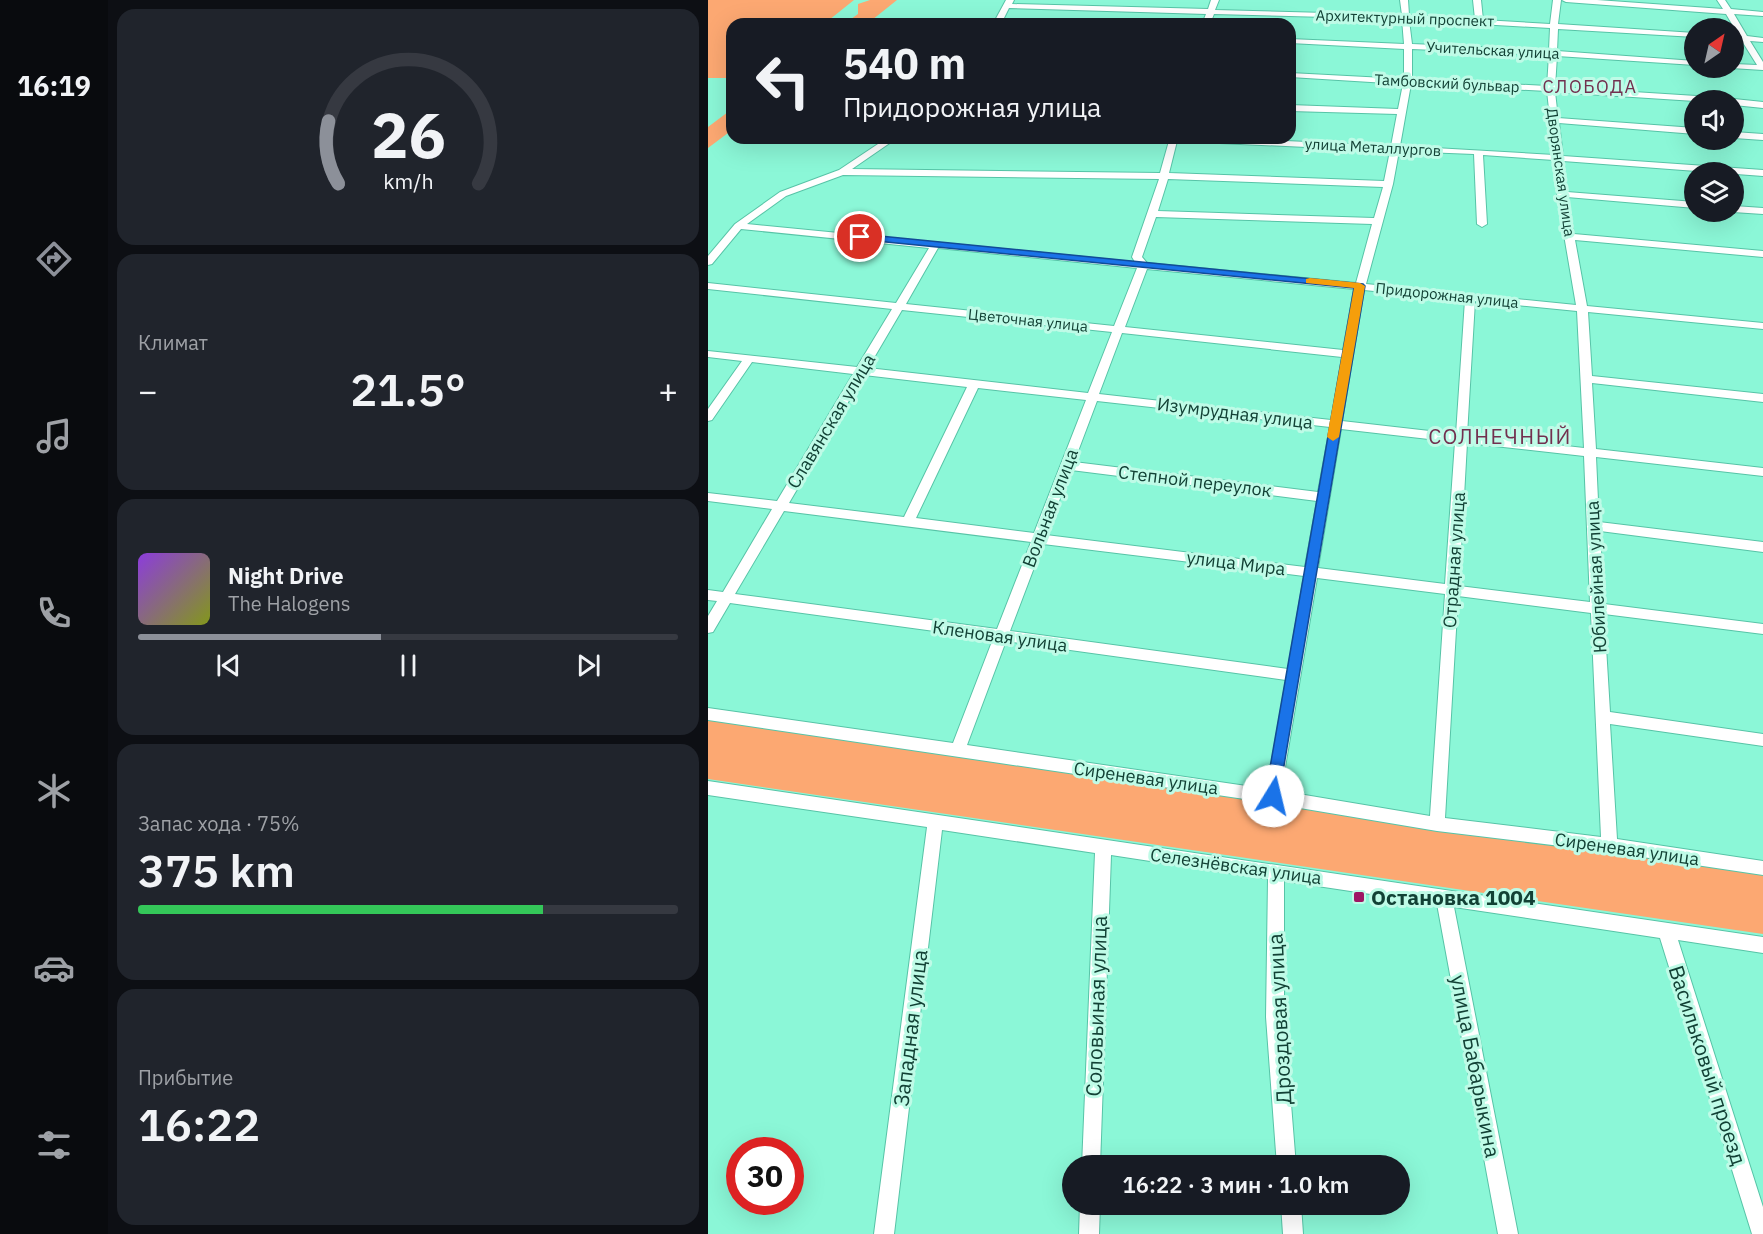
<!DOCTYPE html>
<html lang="ru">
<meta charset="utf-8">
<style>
body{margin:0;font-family:"IBM Plex Sans",sans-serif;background:#20242c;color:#f1f3f6;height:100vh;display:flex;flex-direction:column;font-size:22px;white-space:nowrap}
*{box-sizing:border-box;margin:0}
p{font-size:20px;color:#9ea1a6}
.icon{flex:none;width:33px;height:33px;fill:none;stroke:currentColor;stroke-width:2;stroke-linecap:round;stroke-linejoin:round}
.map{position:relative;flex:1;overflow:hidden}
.details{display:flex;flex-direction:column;gap:9px;padding:9px;background:#0d0f14;width:600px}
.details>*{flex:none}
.hud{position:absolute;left:18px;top:18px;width:570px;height:126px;border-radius:18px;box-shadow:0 6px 24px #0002;background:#171b24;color:#f1f3f6;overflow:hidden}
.needle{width:39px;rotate:34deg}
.controls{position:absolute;left:976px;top:18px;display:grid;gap:12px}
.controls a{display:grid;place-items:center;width:60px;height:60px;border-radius:50%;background:#171b24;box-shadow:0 6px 24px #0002;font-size:30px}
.speed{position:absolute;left:18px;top:1137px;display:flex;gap:12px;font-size:30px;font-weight:700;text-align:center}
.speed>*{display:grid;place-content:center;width:78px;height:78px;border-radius:50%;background:#171b24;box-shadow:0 6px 24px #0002;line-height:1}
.speed .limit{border:9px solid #d22;background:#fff;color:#111}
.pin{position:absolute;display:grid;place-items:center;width:51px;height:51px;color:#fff;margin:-26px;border:3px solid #fff;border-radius:50%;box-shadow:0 2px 6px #0007}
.me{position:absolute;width:66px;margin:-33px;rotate:9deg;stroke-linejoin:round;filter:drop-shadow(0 0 4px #0008)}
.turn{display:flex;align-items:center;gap:21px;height:126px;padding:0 18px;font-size:27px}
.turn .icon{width:78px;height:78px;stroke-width:2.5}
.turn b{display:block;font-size:42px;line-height:51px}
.big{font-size:45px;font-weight:600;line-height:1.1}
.details .card{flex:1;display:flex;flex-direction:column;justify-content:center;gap:9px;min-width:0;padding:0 21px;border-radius:18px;background:#20242c}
.details .dial{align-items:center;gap:0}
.dial svg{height:156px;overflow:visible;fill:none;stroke:#363941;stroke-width:7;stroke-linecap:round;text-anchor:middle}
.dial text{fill:#f1f3f6;stroke:none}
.song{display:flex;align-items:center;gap:18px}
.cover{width:72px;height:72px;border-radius:9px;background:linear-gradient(135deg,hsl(270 70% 55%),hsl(70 70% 35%))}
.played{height:6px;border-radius:3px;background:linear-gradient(90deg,#8c9099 45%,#363941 45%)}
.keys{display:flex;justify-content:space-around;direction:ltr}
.heat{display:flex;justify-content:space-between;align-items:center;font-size:33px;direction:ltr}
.charge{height:9px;border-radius:4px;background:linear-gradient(90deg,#34c759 75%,#363941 0)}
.trip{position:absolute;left:354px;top:1155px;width:348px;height:60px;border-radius:30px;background:#171b24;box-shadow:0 6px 24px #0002;font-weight:600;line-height:60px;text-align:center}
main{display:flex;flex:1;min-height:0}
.dock{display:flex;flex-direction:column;width:108px;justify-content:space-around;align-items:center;background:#090b0e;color:#9ea1a6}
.dock .icon{width:42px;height:42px}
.dock .selected{color:#8c9099}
.dock b{font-size:27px;color:#f1f3f6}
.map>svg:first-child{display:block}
</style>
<main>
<nav class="dock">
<b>16:19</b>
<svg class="icon selected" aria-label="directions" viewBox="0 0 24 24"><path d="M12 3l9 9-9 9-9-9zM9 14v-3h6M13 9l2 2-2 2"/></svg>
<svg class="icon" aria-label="music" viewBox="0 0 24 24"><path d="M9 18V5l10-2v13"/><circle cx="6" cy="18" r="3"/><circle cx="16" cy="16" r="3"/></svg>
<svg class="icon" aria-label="phone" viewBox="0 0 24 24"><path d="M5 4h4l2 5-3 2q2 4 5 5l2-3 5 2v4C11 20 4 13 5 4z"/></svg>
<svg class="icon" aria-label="climate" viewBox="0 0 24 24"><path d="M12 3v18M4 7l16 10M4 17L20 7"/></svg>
<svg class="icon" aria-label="car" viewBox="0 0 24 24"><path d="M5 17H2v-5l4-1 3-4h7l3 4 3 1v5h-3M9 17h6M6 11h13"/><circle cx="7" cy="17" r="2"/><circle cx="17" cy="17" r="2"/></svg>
<svg class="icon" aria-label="filters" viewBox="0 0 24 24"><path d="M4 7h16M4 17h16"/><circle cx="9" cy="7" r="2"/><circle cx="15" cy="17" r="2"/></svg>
</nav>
<section class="details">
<div class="card dial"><svg viewBox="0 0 100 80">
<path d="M14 69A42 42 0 1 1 86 69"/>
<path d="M14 69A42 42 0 0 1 9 37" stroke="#8c9099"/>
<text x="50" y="56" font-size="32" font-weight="700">26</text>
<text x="50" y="72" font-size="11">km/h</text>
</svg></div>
<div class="card"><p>Климат</p>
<div class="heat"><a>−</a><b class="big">21.5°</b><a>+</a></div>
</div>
<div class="card">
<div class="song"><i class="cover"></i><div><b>Night Drive</b><p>The Halogens</p></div></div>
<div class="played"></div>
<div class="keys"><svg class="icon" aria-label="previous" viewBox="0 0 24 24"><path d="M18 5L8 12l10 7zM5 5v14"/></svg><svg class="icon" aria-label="pause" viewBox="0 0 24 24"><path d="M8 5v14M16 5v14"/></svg><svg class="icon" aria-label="next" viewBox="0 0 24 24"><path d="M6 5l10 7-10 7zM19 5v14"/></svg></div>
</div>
<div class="card"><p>Запас хода · 75%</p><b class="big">375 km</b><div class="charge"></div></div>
<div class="card"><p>Прибытие</p><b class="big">16:22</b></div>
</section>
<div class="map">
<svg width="1055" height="1234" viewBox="0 0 1055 1234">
<rect width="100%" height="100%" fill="#8bf7d7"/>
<path fill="#fca872" d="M0,0H146L116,24H24V78H0Z
M162,0H189L159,24H136L150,14V4Z
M24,109V130L0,148V127Z
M0,718L1055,875V934L0,779Z"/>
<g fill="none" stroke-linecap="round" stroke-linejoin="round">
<g stroke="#57c4a7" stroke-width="2">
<path id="minor" d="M298,0H306L304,4L500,9L503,0H511L507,10L694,15L692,0H700L701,15L767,19L765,0H773L775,20L842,24L845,0H853L850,24L987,33V37L850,29L849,51L987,61V65L849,56L847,87L1004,97L1008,100L987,101L847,92L850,118L987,128V134L851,123L855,156L1055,170V176L855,161L859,192L987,202V208L859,197L866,234L1055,251V257L867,240L879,306L1055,323V329L880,312L884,376L1055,394V402L884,383L888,449L1055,468V476L888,457L891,522L1055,542V552L892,531L896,604L1055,624V634L896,614L902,712L1055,734V746L902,724L909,839L1055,861V875L901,852L729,831L550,801L0,720V708L245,743L285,639L22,603L5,632L0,633V616L9,601L0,600V590L15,592L64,509L0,501V493L69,501L145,374L44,362L4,420L0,421V409L34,361L0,357V351L149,367L184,309L0,289V283L188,303L221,248L33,229L4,264L0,265V256L27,224L72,192L131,170L179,138H189L144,169L452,173L461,141L448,138H512L683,146L689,114L582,111V105L690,109L695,84L582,77V73L696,79V49L582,43V39L696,44L694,19L506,14L502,24H494L498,14L301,8L293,24H285ZM701,20L842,28L841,50L704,44ZM704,49L841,55L839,86L704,79ZM703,84L839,91L846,155L692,146ZM469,141L682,151L676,181L461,173ZM691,151L766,154L769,224L774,227L779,224L775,155L846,160L849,194L868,305L658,284L685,184ZM135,175L451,179L424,257L427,262L39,224L78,196ZM460,179L675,187L666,218L450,211ZM448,217L664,224L648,283L439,263L434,257ZM230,248L429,268L406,326L198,304ZM439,269L646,289L635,350L417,327ZM656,290L757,300L748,434L634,421ZM767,301L869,311L876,448L759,435ZM194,310L404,332L380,393L160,368ZM414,333L634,357L623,420L391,394ZM156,375L259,387L196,517L81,503ZM270,388L378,400L326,533L208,518ZM389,401L622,427L610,492L366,462ZM633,429L747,442L737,584L610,568ZM759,443L876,456L882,602L751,586ZM363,470L609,501L597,567L338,535ZM76,511L323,542L289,629L27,594ZM335,544L596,576L580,669L302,631ZM609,578L737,594L722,816L573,791ZM750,596L883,613L893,837L737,818ZM298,641L578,680L559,789L259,745Z
M854,0H889L1015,9L1009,0H1017L1023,9L1055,12V16L1026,14L1039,36L1055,38V42L1042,41L1055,62V70L1023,68H1026V64L1049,65L1034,41L1027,38L1031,36L1018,14L858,2Z
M1026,99L1055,102V108L1026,105V100H1023Z
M1026,132L1055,134V140L1026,138Z
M1026,206L1055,208V214L1025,212Z
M0,781L1055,937V953L970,940L1055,1207V1234H1044L952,938L746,907L810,1234H790L729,904L576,881V1017L588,1166H569L558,1017L560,879L403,855L392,1166H374L387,853L234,830L186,1234H166L219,827L0,795Z
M372,1204H392L391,1234H371Z
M573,1204H593L595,1234H575Z"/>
</g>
<use href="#minor" fill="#fff" fill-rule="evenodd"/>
</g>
<path fill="#1a73e8" stroke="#114b97" stroke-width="1.5" d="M152,234L655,284L657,286L570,801L565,803L559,801L557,796L646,288L148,239L147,237Z"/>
<path fill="#f59e0b" d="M602,278L652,283L657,286L631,437L625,441L619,437L646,288L598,283V279Z"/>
<rect fill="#9e1663" stroke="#bffbe7" stroke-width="2" x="645" y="891" width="12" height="12" rx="3"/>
<g text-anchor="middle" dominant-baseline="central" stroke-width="6" stroke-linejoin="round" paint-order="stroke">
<g font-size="15" fill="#124135" stroke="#bffbe7">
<text transform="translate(697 18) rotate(2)">Архитектурный проспект</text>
<text transform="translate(785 50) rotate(3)">Учительская улица</text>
<text transform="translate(739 83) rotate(3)">Тамбовский бульвар</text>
<text transform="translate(665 147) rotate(3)">улица Металлургов</text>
<text transform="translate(853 172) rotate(82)">Дворянская улица</text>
<text transform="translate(739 295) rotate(6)">Придорожная улица</text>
<text transform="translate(320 320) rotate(6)">Цветочная улица</text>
</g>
<g font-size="18" letter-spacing="1.5" fill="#72304f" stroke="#bffbe7">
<text x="882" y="86">СЛОБОДА</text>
</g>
<g font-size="18" fill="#124135" stroke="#bffbe7">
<text transform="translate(527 413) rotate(7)">Изумрудная улица</text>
<text transform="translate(123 421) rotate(-59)">Славянская улица</text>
<text transform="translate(487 481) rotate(7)">Степной переулок</text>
<text transform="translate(342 508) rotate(-69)">Вольная улица</text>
<text transform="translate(746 560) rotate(-86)">Отрадная улица</text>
<text transform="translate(528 563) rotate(7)">улица Мира</text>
<text transform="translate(888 577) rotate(-93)">Юбилейная улица</text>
<text transform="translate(292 636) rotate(8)">Кленовая улица</text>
<text transform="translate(438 778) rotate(8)">Сиреневая улица</text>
<text transform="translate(919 849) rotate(8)">Сиреневая улица</text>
<text transform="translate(528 866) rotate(8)">Селезнёвская улица</text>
</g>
<g font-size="21" letter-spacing="1.5" fill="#72304f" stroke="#bffbe7">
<text x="792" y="436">СОЛНЕЧНЫЙ</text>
</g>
<g font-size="21" font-weight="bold" fill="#124135" stroke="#bffbe7" text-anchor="start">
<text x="663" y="897">Остановка 1004</text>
</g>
<g font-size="21" fill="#124135" stroke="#bffbe7">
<text transform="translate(388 1006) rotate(-88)">Соловьиная улица</text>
<text transform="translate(571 1019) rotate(-93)">Дроздовая улица</text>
<text transform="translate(202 1028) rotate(-83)">Западная улица</text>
<text transform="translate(1000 1065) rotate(72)">Васильковый проезд</text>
<text transform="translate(768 1066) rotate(79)">улица Бабарыкина</text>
</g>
</g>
</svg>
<div class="controls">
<a><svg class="needle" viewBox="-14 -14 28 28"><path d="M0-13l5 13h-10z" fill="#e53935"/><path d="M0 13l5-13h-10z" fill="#9ea1a6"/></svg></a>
<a><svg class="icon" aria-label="sound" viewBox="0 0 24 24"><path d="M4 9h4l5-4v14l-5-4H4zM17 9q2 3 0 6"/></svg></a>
<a><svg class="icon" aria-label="layers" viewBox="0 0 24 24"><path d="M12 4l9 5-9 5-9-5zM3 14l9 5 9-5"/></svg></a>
</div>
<div class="speed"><div class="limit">30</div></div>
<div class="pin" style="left:152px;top:237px;background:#d93025"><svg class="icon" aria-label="arrive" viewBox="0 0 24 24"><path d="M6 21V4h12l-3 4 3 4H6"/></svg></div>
<svg class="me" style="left:565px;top:796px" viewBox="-20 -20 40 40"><circle r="19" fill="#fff"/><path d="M0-13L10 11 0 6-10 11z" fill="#1a73e8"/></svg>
<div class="trip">16:22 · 3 мин · 1.0 km</div>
<div class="hud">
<div class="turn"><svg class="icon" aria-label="left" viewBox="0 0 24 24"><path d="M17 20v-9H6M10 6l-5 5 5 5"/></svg><div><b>540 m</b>Придорожная улица</div></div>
</div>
</div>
</main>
